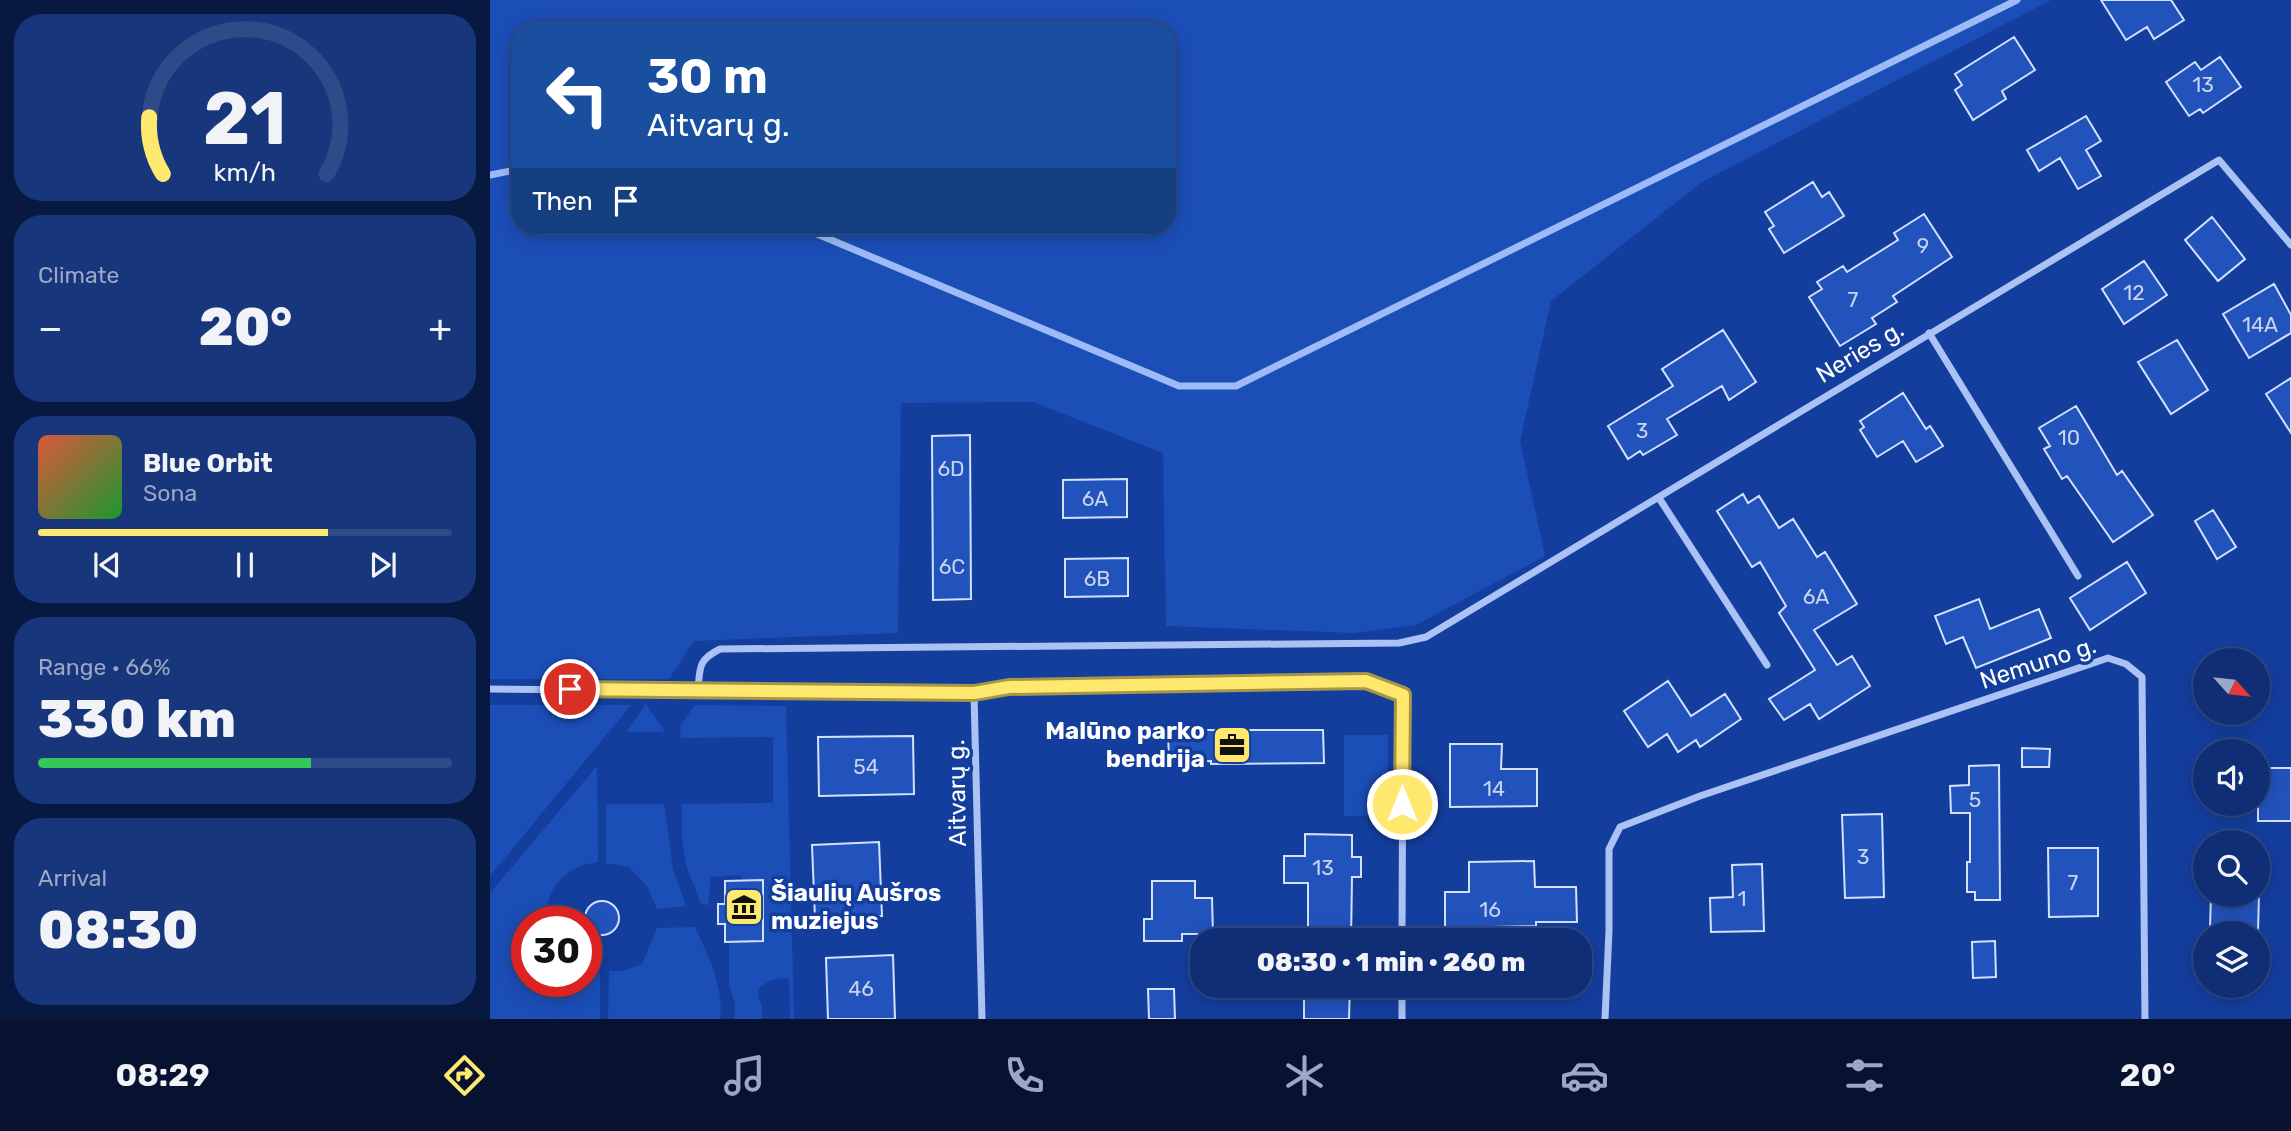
<!DOCTYPE html>
<meta charset="utf-8">
<style>
body{margin:0;font-family:Rubik,sans-serif;background:#18367b;color:#f1f3f6;height:100vh;display:flex;flex-direction:column;font-size:26px;white-space:nowrap}
*{box-sizing:border-box;margin:0}
p{font-size:23px;color:#9ba8c5}
.icon{flex:none;width:38px;height:38px;fill:none;stroke:currentColor;stroke-width:2;stroke-linecap:round;stroke-linejoin:round}
.map{position:relative;flex:1;overflow:hidden}
.panel{display:flex;flex-direction:column;gap:14px;padding:14px;background:#081941;width:490px}
.panel>*{flex:none}
.banner{position:absolute;left:21px;top:21px;width:665px;height:214px;border-radius:28px;box-shadow:0 4px 18px #0003,0 0 0 2px #2f4a88;background:#1a4fa0;color:#fff;overflow:hidden}
.needle{width:46px;rotate:117deg}
.buttons{position:absolute;left:1703px;top:648px;display:grid;gap:14px}
.buttons a{display:grid;place-items:center;width:77px;height:77px;border-radius:50%;background:#0f2e76;box-shadow:0 4px 18px #0003,0 0 0 2px #2f4a88;font-size:35px}
.speed{position:absolute;left:21px;top:906px;display:flex;gap:14px;font-size:35px;font-weight:700;text-align:center}
.speed>*{display:grid;place-content:center;width:91px;height:91px;border-radius:50%;background:#0f2e76;box-shadow:0 4px 18px #0003,0 0 0 2px #2f4a88;line-height:1}
.speed .limit{border:10px solid #d22;background:#fff;color:#111}
.pin{position:absolute;display:grid;place-items:center;width:60px;height:60px;color:#fff;margin:-30px;border:4px solid #fff;border-radius:50%;box-shadow:0 2px 7px #0007}
.me{position:absolute;width:77px;margin:-38px;rotate:0deg;stroke-linejoin:round;filter:drop-shadow(0 0 5px #0008)}
.turn{display:flex;align-items:center;gap:24px;height:147px;padding:0 21px;font-size:32px}
.turn .icon{width:91px;height:91px;stroke-width:2.5}
.turn b{display:block;font-size:49px;line-height:60px}
.then{display:flex;align-items:center;height:66px;padding:0 21px;background:#0003;gap:14px;font-size:26px}
.big{font-size:52px;font-weight:800;line-height:1.1}
.panel .widget{flex:1;display:flex;flex-direction:column;justify-content:center;gap:10px;min-width:0;padding:0 24px;border-radius:28px;background:#18367b}
.panel .dial{align-items:center;gap:0}
.dial svg{height:182px;overflow:visible;fill:none;stroke:#2f4a88;stroke-width:7;stroke-linecap:round;text-anchor:middle}
.dial text{fill:#f1f3f6;stroke:none}
.song{display:flex;align-items:center;gap:21px}
.cover{width:84px;height:84px;border-radius:10px;background:linear-gradient(135deg,hsl(10 70% 55%),hsl(130 70% 35%))}
.played{height:7px;border-radius:4px;background:linear-gradient(90deg,#ffe86e 70%,#2f4a88 70%)}
.keys{display:flex;justify-content:space-around;direction:ltr}
.heat{display:flex;justify-content:space-between;align-items:center;font-size:38px;direction:ltr}
.charge{height:10px;border-radius:5px;background:linear-gradient(90deg,#34c759 66%,#2f4a88 0)}
.trip{position:absolute;left:700px;top:928px;width:402px;height:70px;border-radius:28px;background:#0f2e76;box-shadow:0 4px 18px #0003,0 0 0 2px #2f4a88;font-weight:800;line-height:70px;text-align:center}
.dock{display:flex;height:112px;justify-content:space-around;align-items:center;background:#06122f;color:#9ba8c5}
.dock .icon{width:49px;height:49px}
.dock .current{color:#ffe86e}
.dock b{font-size:32px;color:#f1f3f6}
main{display:flex;flex:1;min-height:0}
.map>svg:first-child{display:block}
</style>
<main>
<section class="panel">
<div class="widget dial"><svg viewBox="0 0 100 80">
<path d="M14 69A42 42 0 1 1 86 69"/>
<path d="M14 69A42 42 0 0 1 8 44" stroke="#ffe86e"/>
<text x="50" y="56" font-size="32" font-weight="700">21</text>
<text x="50" y="72" font-size="11">km/h</text>
</svg></div>
<div class="widget"><p>Climate</p>
<div class="heat"><a>−</a><b class="big">20°</b><a>+</a></div>
</div>
<div class="widget">
<div class="song"><i class="cover"></i><div><b>Blue Orbit</b><p>Sona</p></div></div>
<div class="played"></div>
<div class="keys"><svg class="icon" aria-label="previous" viewBox="0 0 24 24"><path d="M18 5L8 12l10 7zM5 5v14"/></svg><svg class="icon" aria-label="pause" viewBox="0 0 24 24"><path d="M8 5v14M16 5v14"/></svg><svg class="icon" aria-label="next" viewBox="0 0 24 24"><path d="M6 5l10 7-10 7zM19 5v14"/></svg></div>
</div>
<div class="widget"><p>Range · 66%</p><b class="big">330 km</b><div class="charge"></div></div>
<div class="widget"><p>Arrival</p><b class="big">08:30</b></div>
</section>
<div class="map">
<svg width="1801" height="1019" viewBox="0 0 1801 1019">
<rect width="100%" height="100%" fill="#143e9e"/>
<path fill="#1c4eb8" fill-rule="evenodd" d="M0,0H1561L1212,182L1061,301L1030,441L1055,556L926,625L864,633L676,626L673,453L543,402L411,403L408,633L204,641L179,679H0ZM30,30H677V226H30Z
M156,704L175,732H136Z
M0,705H141L0,876Z
M205,705L296,706L304,1019H300L299,978C286,978 279,980 269,988L268,998L272,1005V1019H244L245,1005L239,983V942L273,941V881H253L251,875L221,877L218,905L211,904L196,865L192,838V804L283,803V737L191,738L190,726Z
M854,735H898V816H854Z
M107,766L108,862C75,866 54,889 57,922H37V982H96V969L110,972V1019H0V893Z
M116,804H174L183,869L196,906L167,909L157,886L139,867L116,863Z
M205,927C218,955 234,987 230,1019H118L119,971H133L152,964L167,928Z"/>
<g fill="none" stroke-linecap="round" stroke-linejoin="round">
<path stroke="#9dbbf6" stroke-width="7" d="M0,175L30,169
M308,226L689,386H746L1527,0"/>
</g>
<path fill="#2253bd" stroke="#d4e1fd" stroke-width="2" d="M1611,0H1681L1694,20L1664,39L1657,27L1636,40Z
M1524,37L1545,70L1512,91L1516,99L1483,120L1465,90L1472,85L1465,74Z
M1730,57L1751,87L1713,113L1710,109L1699,116L1676,82L1705,62L1711,70Z
M1596,116L1611,141L1596,150L1611,176L1588,189L1570,158L1549,171L1537,150Z
M1323,182L1332,197L1339,192L1354,216L1294,253L1279,229L1284,226L1275,212Z
M1434,214L1462,257L1403,296L1407,302L1382,318L1386,324L1350,346L1319,297L1332,289L1327,282L1353,266L1357,272L1408,240L1404,233Z
M1722,217L1755,259L1728,281L1695,240Z
M1654,261L1677,295L1634,324L1612,289Z
M1784,284L1801,315V333L1759,358L1733,314Z
M1233,330L1266,382L1239,400L1232,386L1177,419L1187,435L1153,455L1150,451L1138,459L1118,426L1183,386L1172,369Z
M1687,340L1718,390L1681,414L1648,362Z
M1801,378V433L1776,394Z
M1413,393L1436,429L1440,426L1453,446L1426,462L1413,441L1387,457L1370,430L1374,427L1370,421Z
M1586,406L1627,475L1632,471L1663,515L1623,542L1577,476L1572,479L1554,449L1560,446L1549,428Z
M480,435L481,599L443,600L442,436Z
M637,479V517L573,518V480Z
M1253,494L1258,503L1269,496L1289,528L1303,519L1327,557L1335,552L1367,604L1324,630L1347,665L1362,656L1380,686L1329,719L1320,704L1294,720L1279,699L1325,670L1289,613L1296,606L1270,562L1262,567L1227,511Z
M1723,510L1746,547L1727,559L1705,521Z
M638,558V596L575,597V559Z
M1637,562L1656,593L1600,630L1580,598Z
M1489,599L1500,629L1549,609L1561,638L1486,668L1473,637L1456,644L1445,616Z
M1178,681L1201,716L1235,694L1251,719L1210,747L1206,740L1188,752L1177,734L1158,747L1134,711Z
M714,730H833L834,763L721,764V761L679,762L678,731Z
M423,736L424,794L329,796L328,737Z
M960,744H1012L1011,769H1047V806L960,807Z
M1532,748L1560,749L1559,767H1532Z
M1509,765L1510,900H1485V892H1477V862H1480V813H1461L1460,786L1479,785V766Z
M1768,768H1801V821H1768Z
M1392,814L1394,897L1355,898L1352,815Z
M815,834L862,835V857H871V877H862L861,940H818V883H794V856H815Z
M389,842L392,916L325,919L322,845Z
M1558,848H1608V916L1559,917Z
M1044,861L1045,887H1086L1087,922H1046V926L955,928V892H979V862Z
M1272,864L1274,931L1221,932L1220,898L1243,897L1242,865Z
M273,880V941L235,942V924H228V904H235V881Z
M662,881H705V898H722L723,934H692V941H654V919H662Z
M1721,894H1769L1768,933H1733V928H1720Z
M95 918a17 17 0 1 1 34 0a17 17 0 1 1-34 0Z
M1505,941L1506,977L1483,978L1482,942Z
M403,955L405,1019H338L336,958Z
M814,985H860L859,1019H814Z
M658,989H684L685,1019H659Z"/>
<g fill="none" stroke-linecap="round" stroke-linejoin="round">
<path stroke="#abc3f4" stroke-width="7" d="M1439,333L1588,576
M1169,498L1277,665
M0,689L484,693L519,687L876,681L913,695L912,940
M208,690C210,667 208,660 230,649L909,643L936,637L1729,160L1801,245
M484,693L492,1019
M912,1019V985
M1115,1019L1119,931V849L1130,827L1210,796L1618,658L1636,664L1652,677L1655,1019"/>
</g>
<g fill="none" stroke-linecap="round" stroke-linejoin="round">
<g stroke="#a69748" stroke-width="18">
<path id="route" d="M80,689L484,693L519,687L876,681L913,695L912,804"/>
</g>
<use href="#route" stroke="#ffe86e" stroke-width="12"/>
</g>
<defs>
<g id="office-square" transform="scale(2.0125)"><rect x="-9" y="-9" width="18" height="18" rx="4" fill="#ffe86e" stroke="#143e9e"/><path d="M-6-3h4V-5.5h4V-3h4V5H-6ZM-1-4.5V-3h2v-1.5ZM-6 0V1H6V0Z" fill="#111"/></g>
<g id="museum-square" transform="scale(2.0125)"><rect x="-9" y="-9" width="18" height="18" rx="4" fill="#ffe86e" stroke="#143e9e"/><path d="M0-6L6-3V-2H-6V-3ZM-5-1h2V3h-2ZM-1-1h2V3h-2ZM3-1h2V3H3ZM-6 4H6V6H-6Z" fill="#111"/></g>
</defs>
<g fill-rule="evenodd">
<use href="#office-square" x="742" y="745"/>
<use href="#museum-square" x="254" y="907"/>
</g>
<g text-anchor="middle" dominant-baseline="central" stroke-width="7" stroke-linejoin="round" paint-order="stroke">
<g font-size="21" fill="#c8d4ee">
<text x="1713" y="84">13</text>
<text x="1433" y="245">9</text>
<text x="1644" y="292">12</text>
<text x="1363" y="299">7</text>
<text x="1770" y="324">14A</text>
<text x="1152" y="430">3</text>
<text x="1579" y="437">10</text>
<text x="461" y="468">6D</text>
<text x="605" y="498">6A</text>
<text x="462" y="566">6C</text>
<text x="607" y="578">6B</text>
<text x="1326" y="596">6A</text>
<text x="376" y="766">54</text>
<text x="1004" y="788">14</text>
<text x="1485" y="799">5</text>
<text x="1373" y="856">3</text>
<text x="833" y="867">13</text>
<text x="1583" y="882">7</text>
<text x="1252" y="898">1</text>
<text x="1000" y="909">16</text>
<text x="371" y="988">46</text>
</g>
<g font-size="24" fill="#fff" stroke="#143e9e">
<text transform="translate(1370 352) rotate(-31)">Neries g.</text>
<text transform="translate(1548 663) rotate(-18)">Nemuno g.</text>
<text transform="translate(467 793) rotate(-91)">Aitvarų g.</text>
</g>
<g font-size="24" font-weight="bold" fill="#fff" stroke="#143e9e" text-anchor="end">
<text x="715" y="731">Malūno parko<tspan x="715" dy="28">bendrija</tspan></text>
<text x="281" y="893" text-anchor="start">Šiaulių Aušros<tspan x="281" dy="28">muziejus</tspan></text>
</g>
</g>
</svg>
<div class="buttons">
<a><svg class="needle" viewBox="-14 -14 28 28"><path d="M0-13l5 13h-10z" fill="#e53935"/><path d="M0 13l5-13h-10z" fill="#9ba8c5"/></svg></a>
<a><svg class="icon" aria-label="sound" viewBox="0 0 24 24"><path d="M4 9h4l5-4v14l-5-4H4zM17 9q2 3 0 6"/></svg></a>
<a><svg class="icon" aria-label="search" viewBox="0 0 24 24"><circle cx="10" cy="10" r="6"/><path d="M15 15l6 6"/></svg></a>
<a><svg class="icon" aria-label="layers" viewBox="0 0 24 24"><path d="M12 4l9 5-9 5-9-5zM3 14l9 5 9-5"/></svg></a>
</div>
<div class="speed"><div class="limit">30</div></div>
<div class="pin" style="left:80px;top:689px;background:#d93025"><svg class="icon" aria-label="arrive" viewBox="0 0 24 24"><path d="M6 21V4h12l-3 4 3 4H6"/></svg></div>
<svg class="me" style="left:912px;top:804px" viewBox="-20 -20 40 40"><circle r="17" fill="#ffe86e" stroke="#fff" stroke-width="3"/><path d="M0-11L8 9 0 5-8 9z" fill="#fff"/></svg>
<div class="trip">08:30 · 1 min · 260 m</div>
<div class="banner">
<div class="turn"><svg class="icon" aria-label="left" viewBox="0 0 24 24"><path d="M17 20v-9H6M10 6l-5 5 5 5"/></svg><div><b>30 m</b>Aitvarų g.</div></div>
<div class="then">Then<svg class="icon" aria-label="arrive" viewBox="0 0 24 24"><path d="M6 21V4h12l-3 4 3 4H6"/></svg></div>
</div>
</div>
</main>
<nav class="dock">
<b>08:29</b>
<svg class="icon current" aria-label="directions" viewBox="0 0 24 24"><path d="M12 3l9 9-9 9-9-9zM9 14v-3h6M13 9l2 2-2 2"/></svg>
<svg class="icon" aria-label="music" viewBox="0 0 24 24"><path d="M9 18V5l10-2v13"/><circle cx="6" cy="18" r="3"/><circle cx="16" cy="16" r="3"/></svg>
<svg class="icon" aria-label="phone" viewBox="0 0 24 24"><path d="M5 4h4l2 5-3 2q2 4 5 5l2-3 5 2v4C11 20 4 13 5 4z"/></svg>
<svg class="icon" aria-label="climate" viewBox="0 0 24 24"><path d="M12 3v18M4 7l16 10M4 17L20 7"/></svg>
<svg class="icon" aria-label="car" viewBox="0 0 24 24"><path d="M5 17H2v-5l4-1 3-4h7l3 4 3 1v5h-3M9 17h6M6 11h13"/><circle cx="7" cy="17" r="2"/><circle cx="17" cy="17" r="2"/></svg>
<svg class="icon" aria-label="filters" viewBox="0 0 24 24"><path d="M4 7h16M4 17h16"/><circle cx="9" cy="7" r="2"/><circle cx="15" cy="17" r="2"/></svg>
<b>20°</b>
</nav>
